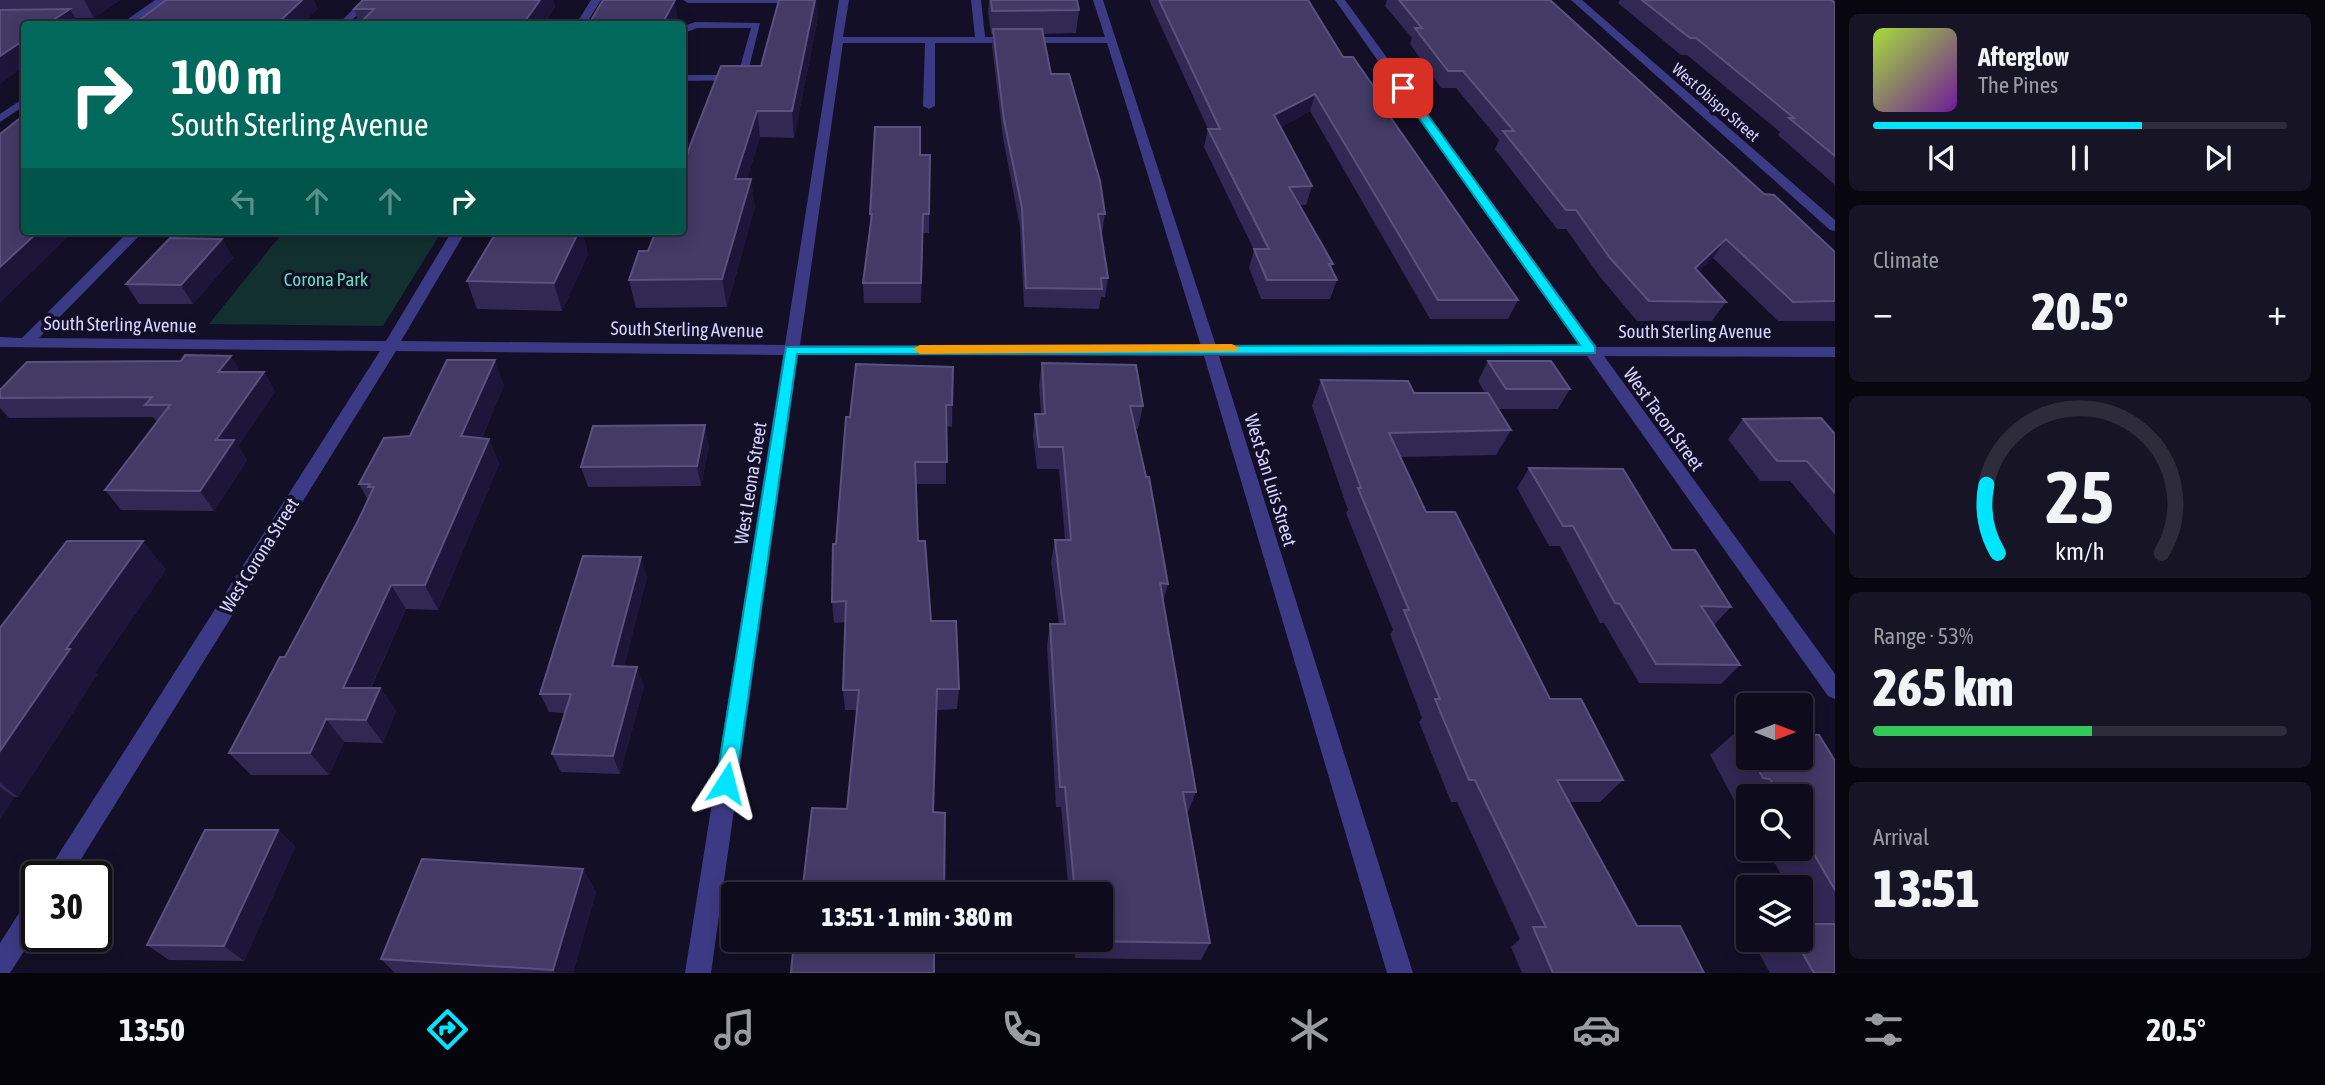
<!DOCTYPE html>
<meta charset="utf-8">
<style>
body{margin:0;font-family:"Asap Condensed",sans-serif;background:#171425;color:#f1f3f6;height:100vh;display:flex;flex-direction:column;font-size:26px;white-space:nowrap}
*{box-sizing:border-box;margin:0}
p{font-size:23px;color:#9b9ba3}
.icon{flex:none;width:38px;height:38px;fill:none;stroke:currentColor;stroke-width:2;stroke-linecap:round;stroke-linejoin:round}
.map{position:relative;flex:1;overflow:hidden}
.side{display:flex;flex-direction:column;gap:14px;padding:14px;background:#08060f;width:490px}
.side>*{flex:none}
.banner{position:absolute;left:21px;top:21px;width:665px;height:214px;border-radius:7px;box-shadow:0 4px 18px #0003,0 0 0 2px #2e2b3b;background:#00695c;color:#fff;overflow:hidden}
.needle{width:46px;rotate:90deg}
.buttons{position:absolute;left:1736px;top:693px;display:grid;gap:14px}
.buttons a{display:grid;place-items:center;width:77px;height:77px;border-radius:7px;background:#0e0b1c;box-shadow:0 4px 18px #0003,0 0 0 2px #2e2b3b;font-size:35px}
.speed{position:absolute;left:21px;top:861px;display:flex;gap:14px;font-size:35px;font-weight:700;text-align:center}
.speed>*{display:grid;place-content:center;width:91px;height:91px;border-radius:50%;background:#0e0b1c;box-shadow:0 4px 18px #0003,0 0 0 2px #2e2b3b;line-height:1}
.speed .limit{border:4px solid #111;border-radius:10px;background:#fff;color:#111}
.pin{position:absolute;display:grid;place-items:center;width:60px;height:60px;color:#fff;margin:-30px;border-radius:14px;box-shadow:0 4px 10px #0006}
.me{position:absolute;width:77px;margin:-38px;rotate:9deg;stroke-linejoin:round;filter:drop-shadow(0 0 5px #0008)}
.turn{display:flex;align-items:center;gap:24px;height:147px;padding:0 35px;font-size:32px}
.turn .icon{width:91px;height:91px;stroke-width:2.5}
.turn b{display:block;font-size:49px;line-height:60px}
.lanes{display:flex;align-items:center;height:66px;padding:0 35px;background:#0003;justify-content:center;gap:35px;direction:ltr}
.lanes .off{opacity:.35}
.big{font-size:52px;font-weight:800;line-height:1.1}
.side .widget{flex:1;display:flex;flex-direction:column;justify-content:center;gap:10px;min-width:0;padding:0 24px;border-radius:10px;background:#171425}
.side .dial{align-items:center;gap:0}
.dial svg{height:182px;overflow:visible;fill:none;stroke:#2e2b3b;stroke-width:7;stroke-linecap:round;text-anchor:middle}
.dial text{fill:#f1f3f6;stroke:none}
.song{display:flex;align-items:center;gap:21px}
.cover{width:84px;height:84px;border-radius:10px;background:linear-gradient(135deg,hsl(80 70% 55%),hsl(280 70% 35%))}
.played{height:7px;border-radius:4px;background:linear-gradient(90deg,#00e5ff 65%,#2e2b3b 65%)}
.keys{display:flex;justify-content:space-around;direction:ltr}
.heat{display:flex;justify-content:space-between;align-items:center;font-size:38px;direction:ltr}
.charge{height:10px;border-radius:5px;background:linear-gradient(90deg,#34c759 53%,#2e2b3b 0)}
.trip{position:absolute;left:721px;top:882px;width:392px;height:70px;border-radius:7px;background:#0e0b1c;box-shadow:0 4px 18px #0003,0 0 0 2px #2e2b3b;font-weight:800;line-height:70px;text-align:center}
.dock{display:flex;height:112px;justify-content:space-around;align-items:center;background:#06040b;color:#9b9ba3}
.dock .icon{width:49px;height:49px}
.dock .current{color:#00e5ff}
.dock b{font-size:32px;color:#f1f3f6}
main{display:flex;flex:1;min-height:0}
.map>svg:first-child{display:block}
</style>
<main>
<div class="map">
<svg width="1835" height="973" viewBox="0 0 1835 973">
<rect width="100%" height="100%" fill="#130f26"/>
<path fill="#12302f" d="M284,231H442L383,326L209,324Z"/>
<g fill="none" stroke-linecap="round" stroke-linejoin="round">
<path fill="#3d3a85" fill-rule="evenodd" d="M155,0H166L133,24H51L56,21H125Z
M363,0H373L348,24H338Z
M591,0H601L586,24H576Z
M683,0H805L800,3H688Z
M839,0H849L843,37H975L971,0H981L985,37H1105L1093,0H1103L1216,346L1580,347L1335,0H1345L1597,347H1835V357L1604,356L1835,674V699L1828,696L1587,356H1219L1413,973H1387L1204,356L798,355L711,973H685L783,355L396,351L70,877H44L380,351L0,347V337L22,338L129,231H144L39,338L386,341L452,231H466L401,341L785,345ZM843,43H925L923,106L929,109L935,106V43H1107L1201,346L800,345Z
M1571,0H1582L1835,220V231L1830,230Z
M695,22L760,23L746,80L682,81V75H738L751,28H697L682,34V27Z
M24,98V106L0,122V114Z
M37,896V931L10,973H0V943L28,899Z"/>
</g>
<path fill="#312854" d="M0,0H120L94,18H75L79,24H24L0,84Z
M363,0H553L555,7L544,24H359L354,9Z
M989,0H1077L1079,10L1076,33L1043,34L1051,74L1105,214L1102,233H1101L1108,278L1105,297H1101L1099,309L1024,307L1020,227L1003,138L992,46L993,34H991L988,12Z
M1150,0H1308L1343,57L1380,96L1378,100L1518,300L1508,319H1430L1310,111L1281,127L1312,186L1306,205H1299L1333,264L1331,269L1337,280L1330,299H1261L1249,268L1254,250L1204,147L1208,129L1150,2Z
M1387,0H1550L1764,194L1835,252V321H1778L1713,258L1698,272L1726,302L1712,321H1637L1600,277L1566,229H1557L1495,149L1499,140L1456,88H1441L1410,44L1412,38L1385,6Z
M1620,0H1835V185L1778,135L1780,132L1687,55H1681L1618,3Z
M818,17L794,138L760,137L747,179L755,206L727,307L636,308L629,280L648,251L761,66Z
M920,155H930L929,233H923L921,303H864L863,283L870,228V214Z
M497,231H582L588,254L562,311L477,309L467,281Z
M222,239L233,258L193,304H139L126,284Z
M1488,361L1570,389L1558,409H1499L1511,430L1496,455L1401,457L1426,512L1550,699L1623,780L1600,802H1569L1637,926L1704,973H1522L1511,947L1520,939L1457,802H1451L1419,722L1422,718L1390,634L1393,630L1346,513L1348,510L1312,406L1321,380L1414,393H1485L1478,381Z
M1042,363L1143,406L1138,429H1135L1168,584L1163,602L1196,792L1188,812H1187L1210,943L1201,960L1075,958L1073,940H1101V894H1069L1061,807H1056L1047,646L1050,624H1059L1051,562L1055,540H1065L1059,469H1037L1033,436L1035,414H1041L1039,385Z
M953,367L952,427L946,426V484H916L918,541L931,621L959,689L957,709L937,710L847,809L857,710H845L843,690L845,622L834,623L832,602L836,544Z
M241,372H264L275,392L238,446L247,460L214,511L121,510L105,490L157,422L153,417L9,418L0,408V390Z
M504,385L482,438L489,439L499,464L438,610L406,609L371,688H380L396,711L383,743L344,742L329,775H251L229,753L285,657L368,500L359,484L410,436Z
M1743,419L1835,434V535L1790,481H1760L1728,439Z
M709,445L701,486L588,487L581,467Z
M1529,468L1672,550L1731,607L1714,625L1740,665L1721,684L1639,683L1604,623H1600L1560,546H1549L1517,488Z
M166,569L95,673L97,675L18,797H14L0,818V628Z
M647,577L624,666L644,686L620,774L561,772L552,754L565,713L549,712L540,694Z
M1737,731L1748,732V758H1801L1835,761V973H1770L1754,944L1761,940H1801L1809,924L1801,909V887H1788L1767,849H1801V796H1748V815L1741,802H1735L1710,755Z
M278,830L295,847L244,961L169,960L147,945Z
M583,869L596,892L573,973H395L381,959Z"/>
<path fill="#1d163a" d="M84,0H120L94,18Z
M302,0H314L318,9L302,24H277Z
M538,0H553L555,7L544,24H523Z
M675,0L678,24H662Z
M815,0H817L818,17L794,138L792,111Z
M70,9L79,24H47Z
M24,40V67L0,84V56Z
M1315,94L1310,111L1270,133L1274,115Z
M757,111L760,137L739,206L735,179Z
M751,179L755,206L727,307L722,279Z
M39,231H74L0,303V267Z
M562,231H582L588,254L562,311L554,283Z
M222,239L233,258L193,304L181,285Z
M1726,239L1713,258L1682,287L1695,268Z
M231,356L243,375L218,372Z
M495,360L504,385L472,461L461,436Z
M264,372L275,392L238,446L247,460L214,511L200,491L216,440Z
M705,425L709,445L701,486L697,466Z
M489,439L499,464L438,610L425,585Z
M143,541L166,569L95,673L97,675L18,797L0,783V751L66,649Z
M641,557L647,577L620,685L612,666Z
M391,585L406,609L360,711L343,688Z
M637,667L644,686L620,774L613,756Z
M380,688L396,711L383,743L366,720Z
M326,719L344,742L329,775L310,753Z
M0,787L14,797L0,818Z
M278,830L295,847L244,961L224,946Z
M583,869L596,892L573,973H555L553,970Z"/>
<path fill="#433a66" stroke="#5a527e" stroke-width="2" d="M166,0H302L277,24H134Z
M363,0H540L523,24H359L374,9H354Z
M603,0H675L662,24H589Z
M779,0H815L792,111H757L735,179H751L722,279L629,280L639,251H648L656,231H682V171L691,143L721,66H761Z
M991,0H1077L1079,10L992,11Z
M1159,0H1308L1343,57H1353L1380,96H1376L1377,98L1518,300H1438L1315,94L1274,115L1312,186L1289,187L1333,264H1329L1337,280H1267L1254,249H1269L1208,129H1220Z
M1399,0H1550L1764,194L1774,195L1835,252V301L1793,302L1726,239L1695,268L1726,302L1649,301L1610,258L1576,210H1566L1503,131H1514L1463,71H1448L1415,28H1422Z
M1642,0H1831L1835,3V156L1789,118H1794L1696,38H1690Z
M70,9L47,24H24V40L0,56V10Z
M993,29H1042L1051,74H1069L1100,181L1105,214H1098L1108,278H1101L1102,289L1026,288L1022,208L1004,120Z
M24,115V231H39L0,267V134Z
M875,127H920V155H930L929,214H923L921,283H863L872,214H870Z
M497,231H579L554,283L467,281Z
M170,238L222,239L181,285L126,284Z
M185,355L231,356L218,372H264L216,440H234L200,491L105,490L170,405H145L152,397L0,398V390L27,362L181,361Z
M447,360H495L461,436L489,439L425,585H391L343,688H380L366,720L326,719L310,753H229L280,657H285L358,521L374,487H368L370,484H359L384,438L410,436Z
M1488,361H1551L1570,389H1506Z
M1042,363L1136,365L1143,406H1130L1146,477H1149L1168,584L1160,583L1196,792H1183L1210,943L1080,941V940H1101V894H1075L1065,787H1060L1050,624H1065L1055,540H1071L1063,447H1039L1035,414H1045Z
M856,364L953,367L952,405H946L947,462H915L918,541H925L931,621H956L959,689H937L933,812L945,813L944,894H802L812,808L847,809L859,690H843L846,601L832,602L833,544H836L846,417H850Z
M1321,380L1408,381L1414,393H1488L1511,430L1389,433L1426,512H1455L1550,699H1581L1623,780H1557L1637,926H1680L1704,973H1553L1533,927H1546L1475,780H1469L1435,699H1440L1404,610H1409L1358,488H1361Z
M1821,418L1835,434V493L1807,461H1777L1743,419Z
M705,425L697,466L581,467L593,426Z
M1529,468L1623,469L1672,550H1695L1731,607L1701,606L1740,665L1656,664L1620,604L1615,603L1573,526H1563Z
M67,541H143L66,649H70L0,751V628Z
M583,556L641,557L612,666L637,667L613,756L552,754L571,694H540Z
M1737,731L1748,732V752Z
M1801,734L1819,735L1835,761V890L1801,832V796H1780L1770,779L1763,778L1752,758H1801Z
M205,830H278L224,946L147,945Z
M422,859L583,869L553,970L381,959Z
M1801,924H1835V973H1814L1795,940H1801Z
M794,940H934V973H791Z"/>
<path fill="#00e5ff" stroke="#0095a6" stroke-width="2" d="M1399,85H1406L1595,347V353L797,354L736,783L733,790L726,793L719,790L716,783L786,347L1580,345L1399,90Z"/>
<path fill="#f59e0b" d="M1232,344L1239,348L1237,351L920,354L913,349L920,345Z"/>
<g text-anchor="middle" dominant-baseline="central" stroke-width="7" stroke-linejoin="round" paint-order="stroke">
<g font-size="16" fill="#d9d4ff" stroke="#130f26">
<text transform="translate(1716 102) rotate(41)">West Obispo Street</text>
</g>
<g font-size="19" fill="#5fe0c0" stroke="#130f26">
<text x="326" y="279">Corona Park</text>
</g>
<g font-size="19" fill="#d9d4ff" stroke="#130f26">
<text transform="translate(120 324) rotate(1)">South Sterling Avenue</text>
<text transform="translate(687 329) rotate(1)">South Sterling Avenue</text>
<text x="1695" y="331">South Sterling Avenue</text>
<text transform="translate(1664 419) rotate(54)">West Tacon Street</text>
<text transform="translate(1271 480) rotate(73)">West San Luis Street</text>
<text transform="translate(750 483) rotate(-81)">West Leona Street</text>
<text transform="translate(259 555) rotate(-58)">West Corona Street</text>
</g>
</g>
</svg>
<div class="buttons">
<a><svg class="needle" viewBox="-14 -14 28 28"><path d="M0-13l5 13h-10z" fill="#e53935"/><path d="M0 13l5-13h-10z" fill="#9b9ba3"/></svg></a>
<a><svg class="icon" aria-label="search" viewBox="0 0 24 24"><circle cx="10" cy="10" r="6"/><path d="M15 15l6 6"/></svg></a>
<a><svg class="icon" aria-label="layers" viewBox="0 0 24 24"><path d="M12 4l9 5-9 5-9-5zM3 14l9 5 9-5"/></svg></a>
</div>
<div class="speed"><div class="limit">30</div></div>
<div class="pin" style="left:1403px;top:88px;background:#d93025"><svg class="icon" aria-label="arrive" viewBox="0 0 24 24"><path d="M6 21V4h12l-3 4 3 4H6"/></svg></div>
<svg class="me" style="left:726px;top:783px" viewBox="-20 -20 40 40"><path d="M0-17L14 15 0 8-14 15z" fill="#00e5ff" stroke="#fff" stroke-width="4"/></svg>
<div class="trip">13:51 · 1 min · 380 m</div>
<div class="banner">
<div class="turn"><svg class="icon" aria-label="right" viewBox="0 0 24 24"><path d="M7 20v-9h11M14 6l5 5-5 5"/></svg><div><b>100 m</b>South Sterling Avenue</div></div>
<div class="lanes"><svg class="icon off" aria-label="left" viewBox="0 0 24 24"><path d="M17 20v-9H6M10 6l-5 5 5 5"/></svg><svg class="icon off" aria-label="ahead" viewBox="0 0 24 24"><path d="M12 20V5M6 11l6-6 6 6"/></svg><svg class="icon off" aria-label="ahead" viewBox="0 0 24 24"><path d="M12 20V5M6 11l6-6 6 6"/></svg><svg class="icon" aria-label="right" viewBox="0 0 24 24"><path d="M7 20v-9h11M14 6l5 5-5 5"/></svg></div>
</div>
</div>
<section class="side">
<div class="widget">
<div class="song"><i class="cover"></i><div><b>Afterglow</b><p>The Pines</p></div></div>
<div class="played"></div>
<div class="keys"><svg class="icon" aria-label="previous" viewBox="0 0 24 24"><path d="M18 5L8 12l10 7zM5 5v14"/></svg><svg class="icon" aria-label="pause" viewBox="0 0 24 24"><path d="M8 5v14M16 5v14"/></svg><svg class="icon" aria-label="next" viewBox="0 0 24 24"><path d="M6 5l10 7-10 7zM19 5v14"/></svg></div>
</div>
<div class="widget"><p>Climate</p>
<div class="heat"><a>−</a><b class="big">20.5°</b><a>+</a></div>
</div>
<div class="widget dial"><svg viewBox="0 0 100 80">
<path d="M14 69A42 42 0 1 1 86 69"/>
<path d="M14 69A42 42 0 0 1 9 39" stroke="#00e5ff"/>
<text x="50" y="56" font-size="32" font-weight="700">25</text>
<text x="50" y="72" font-size="11">km/h</text>
</svg></div>
<div class="widget"><p>Range · 53%</p><b class="big">265 km</b><div class="charge"></div></div>
<div class="widget"><p>Arrival</p><b class="big">13:51</b></div>
</section>
</main>
<nav class="dock">
<b>13:50</b>
<svg class="icon current" aria-label="directions" viewBox="0 0 24 24"><path d="M12 3l9 9-9 9-9-9zM9 14v-3h6M13 9l2 2-2 2"/></svg>
<svg class="icon" aria-label="music" viewBox="0 0 24 24"><path d="M9 18V5l10-2v13"/><circle cx="6" cy="18" r="3"/><circle cx="16" cy="16" r="3"/></svg>
<svg class="icon" aria-label="phone" viewBox="0 0 24 24"><path d="M5 4h4l2 5-3 2q2 4 5 5l2-3 5 2v4C11 20 4 13 5 4z"/></svg>
<svg class="icon" aria-label="climate" viewBox="0 0 24 24"><path d="M12 3v18M4 7l16 10M4 17L20 7"/></svg>
<svg class="icon" aria-label="car" viewBox="0 0 24 24"><path d="M5 17H2v-5l4-1 3-4h7l3 4 3 1v5h-3M9 17h6M6 11h13"/><circle cx="7" cy="17" r="2"/><circle cx="17" cy="17" r="2"/></svg>
<svg class="icon" aria-label="filters" viewBox="0 0 24 24"><path d="M4 7h16M4 17h16"/><circle cx="9" cy="7" r="2"/><circle cx="15" cy="17" r="2"/></svg>
<b>20.5°</b>
</nav>
